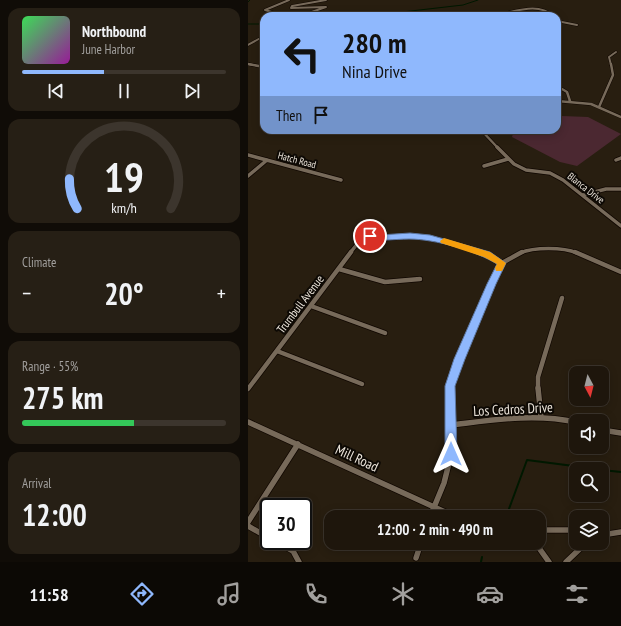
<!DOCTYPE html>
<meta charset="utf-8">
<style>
body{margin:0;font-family:"PT Sans Narrow",sans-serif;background:#261f15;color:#f1f3f6;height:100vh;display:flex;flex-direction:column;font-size:15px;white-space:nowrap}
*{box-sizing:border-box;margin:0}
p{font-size:13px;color:#a19f9d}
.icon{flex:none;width:22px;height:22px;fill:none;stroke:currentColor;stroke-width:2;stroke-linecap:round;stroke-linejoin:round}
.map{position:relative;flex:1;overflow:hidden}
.details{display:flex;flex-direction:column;gap:8px;padding:8px;background:#100c07;width:248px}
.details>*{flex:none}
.hud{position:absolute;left:12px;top:12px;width:301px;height:122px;border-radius:12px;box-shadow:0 2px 10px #0003,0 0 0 1px #3c352d;background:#8fb8fd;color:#111;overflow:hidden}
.needle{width:26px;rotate:173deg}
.controls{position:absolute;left:321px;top:366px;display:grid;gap:8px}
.controls a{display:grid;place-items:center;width:40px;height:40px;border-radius:8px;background:#1e160c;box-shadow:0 2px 10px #0003,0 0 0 1px #3c352d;font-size:20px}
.speed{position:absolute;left:12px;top:498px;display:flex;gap:8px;font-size:20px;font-weight:700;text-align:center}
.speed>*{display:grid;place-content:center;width:52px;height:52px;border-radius:50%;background:#1e160c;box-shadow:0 2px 10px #0003,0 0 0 1px #3c352d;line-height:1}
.speed .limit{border:2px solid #111;border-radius:6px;background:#fff;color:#111}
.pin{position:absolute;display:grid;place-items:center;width:34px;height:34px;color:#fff;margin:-17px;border:2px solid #fff;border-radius:50%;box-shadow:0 1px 4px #0007}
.me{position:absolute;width:44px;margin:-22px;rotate:0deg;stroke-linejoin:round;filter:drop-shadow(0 0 3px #0008)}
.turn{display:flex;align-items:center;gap:14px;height:84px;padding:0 16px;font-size:18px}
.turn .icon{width:52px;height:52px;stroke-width:2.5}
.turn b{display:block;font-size:28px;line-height:34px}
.then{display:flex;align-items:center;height:38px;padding:0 16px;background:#0003;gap:8px;font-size:15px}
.big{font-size:30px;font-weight:800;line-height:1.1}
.details .widget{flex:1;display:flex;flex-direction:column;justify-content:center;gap:6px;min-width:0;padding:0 14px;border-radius:12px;background:#261f15}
.details .dial{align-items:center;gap:0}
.dial svg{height:104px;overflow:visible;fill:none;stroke:#3c352d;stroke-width:7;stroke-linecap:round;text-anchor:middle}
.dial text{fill:#f1f3f6;stroke:none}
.song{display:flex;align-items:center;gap:12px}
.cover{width:48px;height:48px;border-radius:6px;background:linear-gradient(135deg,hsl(130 70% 55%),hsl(300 70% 35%))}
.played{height:4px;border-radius:2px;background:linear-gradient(90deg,#8fb8fd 40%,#3c352d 40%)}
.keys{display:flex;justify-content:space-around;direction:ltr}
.heat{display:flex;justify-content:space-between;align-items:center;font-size:22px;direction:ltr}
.charge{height:6px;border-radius:3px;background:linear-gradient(90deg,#34c759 55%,#3c352d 0)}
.trip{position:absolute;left:76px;top:510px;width:222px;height:40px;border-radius:12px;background:#1e160c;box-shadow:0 2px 10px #0003,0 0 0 1px #3c352d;font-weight:800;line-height:40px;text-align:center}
.menu{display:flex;height:64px;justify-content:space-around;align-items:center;background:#0c0905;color:#a19f9d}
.menu .icon{width:28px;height:28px}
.menu .on{color:#8fb8fd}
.menu b{font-size:18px;color:#f1f3f6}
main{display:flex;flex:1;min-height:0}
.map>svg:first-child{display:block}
</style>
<main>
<section class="details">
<div class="widget">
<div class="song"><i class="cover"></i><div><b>Northbound</b><p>June Harbor</p></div></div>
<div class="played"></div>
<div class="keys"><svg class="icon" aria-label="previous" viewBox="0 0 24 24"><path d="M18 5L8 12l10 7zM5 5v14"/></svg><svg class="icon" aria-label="pause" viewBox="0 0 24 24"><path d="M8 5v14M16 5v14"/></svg><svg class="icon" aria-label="next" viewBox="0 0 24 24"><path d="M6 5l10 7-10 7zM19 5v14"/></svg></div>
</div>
<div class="widget dial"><svg viewBox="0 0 100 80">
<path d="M14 69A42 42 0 1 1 86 69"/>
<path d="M14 69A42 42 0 0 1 8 46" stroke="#8fb8fd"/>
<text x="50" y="56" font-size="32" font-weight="700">19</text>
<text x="50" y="72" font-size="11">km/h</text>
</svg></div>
<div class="widget"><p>Climate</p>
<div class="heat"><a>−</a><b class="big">20°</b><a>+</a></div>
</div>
<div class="widget"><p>Range · 55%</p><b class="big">275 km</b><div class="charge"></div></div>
<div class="widget"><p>Arrival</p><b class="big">12:00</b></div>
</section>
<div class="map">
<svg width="373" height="562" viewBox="0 0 373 562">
<rect width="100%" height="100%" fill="#281e10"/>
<path fill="#4b2831" d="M314,116L340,117L373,134L329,166L312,162L264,137L266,130H309V117Z"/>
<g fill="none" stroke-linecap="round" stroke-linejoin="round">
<path stroke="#001800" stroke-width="1" d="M0,2L2,0
M129,16L148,15L154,12L215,5L230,0
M0,24H16"/>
<path stroke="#001800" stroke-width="2" d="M354,470L373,472
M258,517L279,460L349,469
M233,562L234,557"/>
<g stroke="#100700" stroke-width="3">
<path id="street-far4" d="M37,16L17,10L41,0
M52,16L78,7L43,8L44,6L78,0
M240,16C264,14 287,0 306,16
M309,21L329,25
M0,45L16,36
M0,64L5,65
M363,65L361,57L368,52"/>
</g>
<g stroke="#100700" stroke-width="3.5">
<path id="street-far3" d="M0,64L16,67
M309,86L319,92L322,101
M309,101L343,104L373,117
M351,107L365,75L363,64
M233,130L250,148"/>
</g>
<g stroke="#100700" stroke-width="5">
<path id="street-far2" d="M249,147L266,164L278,170L302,173L315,180L373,226
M0,155L93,180
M368,160L373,158
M236,166L260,159
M0,176L19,160
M335,195L358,189H373
M102,253L114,238L118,236L145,238L162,236L182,238L237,253
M272,253C286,247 315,247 329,253"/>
</g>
<g stroke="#100700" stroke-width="6">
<path id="street-far1" d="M233,252L239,254L254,263
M327,252L373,272
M91,269L137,282L172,279
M63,306L137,333
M29,351L114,384
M0,389L103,252
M202,389L212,359L243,284L254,263L274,252
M290,389V377L314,298"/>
</g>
<g stroke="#100700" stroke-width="7">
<path id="street" d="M290,388L293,417
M0,422L208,517
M203,425C245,420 286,413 328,422
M354,430L373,433
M182,517L196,483L203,455L202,388
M0,522L50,444
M0,526L21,538
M291,530H328
M354,535L373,532
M27,541L45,551L51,562
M284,543L291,548L301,562
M168,558L173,543
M318,562L338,543"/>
</g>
<use href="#street-far4" stroke="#776a5a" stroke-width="2"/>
<use href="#street-far3" stroke="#776a5a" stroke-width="2.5"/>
<use href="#street-far2" stroke="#776a5a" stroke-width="3.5"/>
<use href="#street-far1" stroke="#776a5a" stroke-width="4.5"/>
<use href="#street" stroke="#776a5a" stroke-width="5.5"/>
</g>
<path fill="#8fb8fd" stroke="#5d78a4" d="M119,233L132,235L162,233L182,235L242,252L258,263L248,284L217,359L207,386L209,454L208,459L203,461L199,459L197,454V386L206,359L239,284L249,264C228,251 187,239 161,239C146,239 133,242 119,238L118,236Z"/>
<path fill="#f59e0b" d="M196,238L242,252L258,263L254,271H248L247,268L249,264L236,257L193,243L192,241Z"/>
<g text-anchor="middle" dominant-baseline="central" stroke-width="4" stroke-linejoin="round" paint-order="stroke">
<g font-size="10" fill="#ede6dc" stroke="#0d0904">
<text transform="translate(49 160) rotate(15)">Hatch Road</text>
<text transform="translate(338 188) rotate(38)">Blanca Drive</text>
</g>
<g font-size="12" fill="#ede6dc" stroke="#0d0904">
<text transform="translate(52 304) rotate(-53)">Trumbull Avenue</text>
</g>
<g font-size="14" fill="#ede6dc" stroke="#0d0904">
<text transform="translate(265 409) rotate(-3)">Los Cedros Drive</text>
<text transform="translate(109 458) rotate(25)">Mill Road</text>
</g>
</g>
</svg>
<div class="controls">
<a><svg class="needle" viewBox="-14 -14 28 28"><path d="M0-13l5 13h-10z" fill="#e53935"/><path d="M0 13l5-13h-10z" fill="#a19f9d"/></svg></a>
<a><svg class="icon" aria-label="sound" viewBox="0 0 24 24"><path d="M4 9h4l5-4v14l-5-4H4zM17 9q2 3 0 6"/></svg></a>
<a><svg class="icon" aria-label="search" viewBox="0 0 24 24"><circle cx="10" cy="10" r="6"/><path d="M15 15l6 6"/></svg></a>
<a><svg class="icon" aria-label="layers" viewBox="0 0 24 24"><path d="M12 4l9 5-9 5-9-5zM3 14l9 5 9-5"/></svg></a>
</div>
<div class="speed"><div class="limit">30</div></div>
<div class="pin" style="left:122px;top:236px;background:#d93025"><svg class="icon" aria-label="arrive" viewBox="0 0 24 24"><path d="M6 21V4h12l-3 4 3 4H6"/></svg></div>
<svg class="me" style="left:203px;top:454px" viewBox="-20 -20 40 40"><path d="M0-17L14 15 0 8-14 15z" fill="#8fb8fd" stroke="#fff" stroke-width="4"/></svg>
<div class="trip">12:00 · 2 min · 490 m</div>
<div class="hud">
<div class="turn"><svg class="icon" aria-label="left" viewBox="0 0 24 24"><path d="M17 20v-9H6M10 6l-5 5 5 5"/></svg><div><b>280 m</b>Nina Drive</div></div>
<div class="then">Then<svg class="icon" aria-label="arrive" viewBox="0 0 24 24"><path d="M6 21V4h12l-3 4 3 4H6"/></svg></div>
</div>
</div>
</main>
<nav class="menu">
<b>11:58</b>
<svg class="icon on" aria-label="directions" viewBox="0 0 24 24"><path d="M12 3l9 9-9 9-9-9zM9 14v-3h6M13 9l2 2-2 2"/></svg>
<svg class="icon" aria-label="music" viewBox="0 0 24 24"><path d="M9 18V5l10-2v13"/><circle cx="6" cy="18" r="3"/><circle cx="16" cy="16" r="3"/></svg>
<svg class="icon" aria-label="phone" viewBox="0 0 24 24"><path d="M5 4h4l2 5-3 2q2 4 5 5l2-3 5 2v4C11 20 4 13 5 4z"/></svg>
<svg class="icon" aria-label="climate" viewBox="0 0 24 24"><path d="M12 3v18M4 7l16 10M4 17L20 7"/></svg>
<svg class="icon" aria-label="car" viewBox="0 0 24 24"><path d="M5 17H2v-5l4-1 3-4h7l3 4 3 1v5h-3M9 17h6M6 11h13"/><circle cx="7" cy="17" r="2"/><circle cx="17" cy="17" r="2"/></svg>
<svg class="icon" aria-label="filters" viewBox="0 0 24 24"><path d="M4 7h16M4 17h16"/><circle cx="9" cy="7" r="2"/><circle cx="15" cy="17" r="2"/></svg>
</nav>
